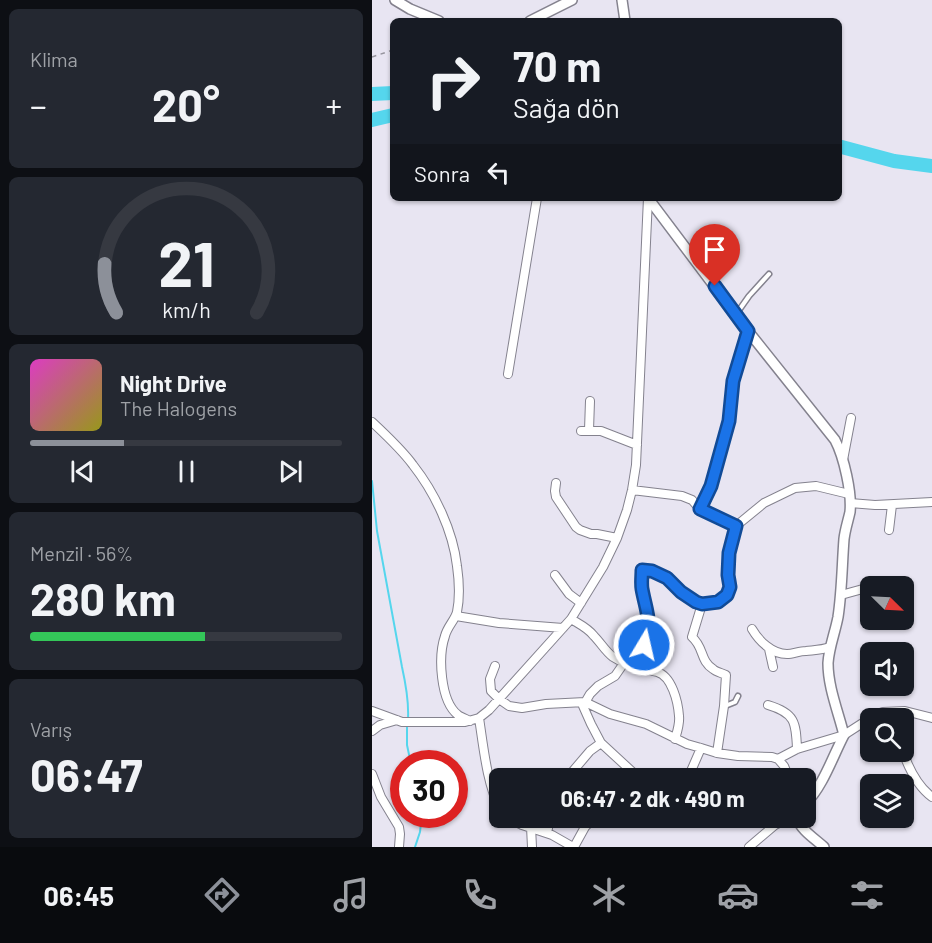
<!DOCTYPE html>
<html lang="tr">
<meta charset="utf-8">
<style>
body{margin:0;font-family:Barlow,sans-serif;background:#242831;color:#f1f3f6;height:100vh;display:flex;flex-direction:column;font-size:22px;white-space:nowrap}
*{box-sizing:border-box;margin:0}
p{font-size:20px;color:#9ea1a6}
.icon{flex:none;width:33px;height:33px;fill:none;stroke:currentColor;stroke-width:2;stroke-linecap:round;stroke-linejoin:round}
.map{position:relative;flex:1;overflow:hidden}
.details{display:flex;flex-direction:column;gap:9px;padding:9px;background:#0d0f14;width:372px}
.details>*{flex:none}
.banner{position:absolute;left:18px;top:18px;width:452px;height:183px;border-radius:9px;box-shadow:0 2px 4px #0004;background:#171b24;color:#f1f3f6;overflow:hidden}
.needle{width:39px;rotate:114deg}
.buttons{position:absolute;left:488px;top:576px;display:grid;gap:12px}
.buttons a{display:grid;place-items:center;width:54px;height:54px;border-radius:9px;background:#171b24;box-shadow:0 2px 4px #0004;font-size:30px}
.speed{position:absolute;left:18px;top:750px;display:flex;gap:12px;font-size:30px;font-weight:700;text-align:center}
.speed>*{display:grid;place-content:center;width:78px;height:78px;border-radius:50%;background:#171b24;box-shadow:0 2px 4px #0004;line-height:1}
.speed .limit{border:9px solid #d22;background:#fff;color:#111}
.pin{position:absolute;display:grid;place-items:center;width:51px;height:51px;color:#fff;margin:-62px -26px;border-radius:50% 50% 50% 0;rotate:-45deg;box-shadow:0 0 6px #0007}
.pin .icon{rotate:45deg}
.me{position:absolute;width:66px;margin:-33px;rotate:9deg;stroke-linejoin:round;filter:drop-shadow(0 0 4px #0008)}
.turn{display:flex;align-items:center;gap:21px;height:126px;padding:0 24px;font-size:27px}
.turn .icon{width:78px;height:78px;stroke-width:2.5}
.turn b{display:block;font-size:42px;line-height:51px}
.then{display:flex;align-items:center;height:57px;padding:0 24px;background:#0003;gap:12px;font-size:22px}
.big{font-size:45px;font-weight:700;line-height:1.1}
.details .card{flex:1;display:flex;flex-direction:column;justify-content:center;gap:9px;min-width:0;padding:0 21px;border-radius:9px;background:#242831}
.details .dial{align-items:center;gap:0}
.dial svg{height:156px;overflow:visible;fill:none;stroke:#363941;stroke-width:7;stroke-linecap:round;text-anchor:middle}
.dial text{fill:#f1f3f6;stroke:none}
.song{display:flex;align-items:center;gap:18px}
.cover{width:72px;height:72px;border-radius:9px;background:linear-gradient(135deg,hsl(310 70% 55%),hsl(60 70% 35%))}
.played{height:6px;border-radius:3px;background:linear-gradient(90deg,#8c9099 30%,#363941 30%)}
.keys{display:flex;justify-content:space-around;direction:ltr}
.heat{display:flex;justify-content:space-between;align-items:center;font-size:33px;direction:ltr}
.charge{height:9px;border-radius:4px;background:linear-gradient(90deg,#34c759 56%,#363941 0)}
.trip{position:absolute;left:117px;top:768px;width:327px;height:60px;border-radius:9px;background:#171b24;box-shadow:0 2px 4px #0004;font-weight:700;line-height:60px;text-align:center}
.dock{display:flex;height:96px;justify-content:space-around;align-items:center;background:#090b0e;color:#9ea1a6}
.dock .icon{width:42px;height:42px}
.dock .active{color:#8c9099}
.dock b{font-size:27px;color:#f1f3f6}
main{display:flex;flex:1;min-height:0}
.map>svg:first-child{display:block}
</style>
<main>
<section class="details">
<div class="card"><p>Klima</p>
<div class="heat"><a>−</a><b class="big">20°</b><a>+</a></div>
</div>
<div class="card dial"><svg viewBox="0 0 100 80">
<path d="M14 69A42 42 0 1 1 86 69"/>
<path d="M14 69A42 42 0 0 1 8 44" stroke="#8c9099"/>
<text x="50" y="56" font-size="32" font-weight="700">21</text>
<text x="50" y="72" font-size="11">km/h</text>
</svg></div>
<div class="card">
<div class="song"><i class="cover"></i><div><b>Night Drive</b><p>The Halogens</p></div></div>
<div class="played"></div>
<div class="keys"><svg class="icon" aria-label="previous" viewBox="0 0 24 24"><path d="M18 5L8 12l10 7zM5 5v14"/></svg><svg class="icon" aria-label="pause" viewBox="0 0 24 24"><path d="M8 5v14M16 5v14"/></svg><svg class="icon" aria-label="next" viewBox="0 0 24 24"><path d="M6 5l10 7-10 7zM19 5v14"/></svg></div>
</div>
<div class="card"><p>Menzil · 56%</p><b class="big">280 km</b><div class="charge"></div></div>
<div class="card"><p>Varış</p><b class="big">06:47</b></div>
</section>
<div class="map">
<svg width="560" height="847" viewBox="0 0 560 847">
<rect width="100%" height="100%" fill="#e8e5f2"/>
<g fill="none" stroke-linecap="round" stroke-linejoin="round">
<path stroke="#55d6ed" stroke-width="2" d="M0,481L5,531L30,667C34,685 37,701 36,719
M35,725V745L39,764
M43,847L48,832L50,814"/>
<path stroke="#55d6ed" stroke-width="14" d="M0,94L21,93
M0,120L21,115
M466,146L522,161L560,166"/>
</g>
<path fill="#c3b8c2" stroke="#938892" stroke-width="1.5" d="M279,644L294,654L288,662L274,652Z"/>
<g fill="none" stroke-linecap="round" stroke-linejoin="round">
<g stroke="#84828e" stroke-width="7">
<path id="service" d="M365,313L377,296L397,274
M353,706L363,702L366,696"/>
</g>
<g stroke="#84828e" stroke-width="10">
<path id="minor" d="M136,374L165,198
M0,422C14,435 30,450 41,465C63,493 81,531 85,566C87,580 88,597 85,612C83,620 75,627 73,636C66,656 68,701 86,715C89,717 94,719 98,721
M217,430L218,401
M209,431H229L265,445
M471,460L479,418
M184,483L183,491L184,497L204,527L208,530L219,534H225L245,538
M260,490L310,496L320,500L328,509L364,526L392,503L423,488L444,486L477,494
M478,503L503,505L560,502
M328,509L338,486L357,421L361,381L376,331
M517,530L520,505
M183,575L197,594L209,603
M499,586L507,584
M469,595L498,587
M330,604L320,637C332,647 328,661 341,669C344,672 350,673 354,675L352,706L345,753
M84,616L127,623L191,628
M199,619C207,624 216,628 222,636C229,643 233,651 241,657C254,666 270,668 285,672C300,676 306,702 307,716C308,724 305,732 303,739
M380,629C387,641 400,654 415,654C421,654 427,651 434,651C443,650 450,650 458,647
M397,649L401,667
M123,666L118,679L119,691L127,699L137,706L150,708L174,704L213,702L238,714L274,724L315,744L329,748L345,753L366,756L400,757L406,759L412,766L417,778
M396,705C423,713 424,722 425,749
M0,711L30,722H93L107,718L117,710L199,619L231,567L245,538L255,510L260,490L264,465L276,198
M107,718C111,743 115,786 128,808
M0,731L8,725L25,720
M531,752C537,769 545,786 560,797
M406,759L425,749L472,735L503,715L511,712L533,711L560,718
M319,771L329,748
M0,774L9,797L27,827L28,834L27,847
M195,778L218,751L229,743
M267,778L229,743L219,724L211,706L218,694L226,686L243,676L252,663L267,652L274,640L276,633V610L269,587L270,570L280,571L295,578L309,592L324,602L330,604L346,602L355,595L358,587L356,575L357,553L364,526
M137,818L150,825L180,835L201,847
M159,827L160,847
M175,833L178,818
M202,847L213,827L222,818
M377,847L403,825L416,818"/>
</g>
<g stroke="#84828e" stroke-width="12">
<path id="tertiary" d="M23,0L38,9L67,21
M250,0L253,21
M158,21L200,0
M276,198L376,331L463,440C472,457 480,493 478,512C476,521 473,530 472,539C470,565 470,591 466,617C463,633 457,647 456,663C456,687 466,711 472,735C461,756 451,786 434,803
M425,818C429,830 442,838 452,847"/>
</g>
<path stroke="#96949d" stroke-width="1.5" stroke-dasharray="4.5 4.5" stroke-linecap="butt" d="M0,57L21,50"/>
<use href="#service" stroke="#fff" stroke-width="4"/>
<use href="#minor" stroke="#fff" stroke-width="8"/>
<use href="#tertiary" stroke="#fff" stroke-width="9"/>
</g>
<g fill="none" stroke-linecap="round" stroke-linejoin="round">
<g stroke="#114b97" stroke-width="15">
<path id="route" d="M272,645C281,623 274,611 270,589C269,583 270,576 270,570L280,571L295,578L309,592L324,602L330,604L346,602L355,595L358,587L356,575L357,553L364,526L328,509L339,486L357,421L361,381L376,331L343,286"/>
</g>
<use href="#route" stroke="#1a73e8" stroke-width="10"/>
</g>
</svg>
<div class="buttons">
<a><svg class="needle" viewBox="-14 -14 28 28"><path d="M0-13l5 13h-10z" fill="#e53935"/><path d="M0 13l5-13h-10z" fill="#9ea1a6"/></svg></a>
<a><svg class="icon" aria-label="sound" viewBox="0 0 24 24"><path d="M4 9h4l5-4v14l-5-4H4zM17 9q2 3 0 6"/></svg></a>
<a><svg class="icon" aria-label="search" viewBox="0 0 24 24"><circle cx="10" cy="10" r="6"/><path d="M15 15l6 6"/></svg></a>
<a><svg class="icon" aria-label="layers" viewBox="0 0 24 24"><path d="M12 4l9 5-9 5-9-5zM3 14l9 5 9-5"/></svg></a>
</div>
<div class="speed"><div class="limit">30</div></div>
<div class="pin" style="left:343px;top:286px;background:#d93025"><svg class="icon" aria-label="arrive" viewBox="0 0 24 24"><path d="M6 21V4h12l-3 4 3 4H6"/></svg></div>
<svg class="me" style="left:272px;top:645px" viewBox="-20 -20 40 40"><circle r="17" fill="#1a73e8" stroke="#fff" stroke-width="3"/><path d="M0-11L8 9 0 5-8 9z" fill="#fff"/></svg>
<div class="trip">06:47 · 2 dk · 490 m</div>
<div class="banner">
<div class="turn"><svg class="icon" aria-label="right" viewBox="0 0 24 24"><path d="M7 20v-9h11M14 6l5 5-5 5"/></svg><div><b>70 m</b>Sağa dön</div></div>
<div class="then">Sonra<svg class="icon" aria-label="left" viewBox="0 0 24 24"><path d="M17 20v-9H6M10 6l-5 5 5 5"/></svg></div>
</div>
</div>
</main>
<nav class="dock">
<b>06:45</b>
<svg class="icon active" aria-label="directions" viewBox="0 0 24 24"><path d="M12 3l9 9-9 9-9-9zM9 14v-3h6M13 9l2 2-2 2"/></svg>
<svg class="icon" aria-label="music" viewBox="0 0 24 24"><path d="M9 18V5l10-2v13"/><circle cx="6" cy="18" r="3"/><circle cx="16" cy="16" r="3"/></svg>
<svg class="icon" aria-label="phone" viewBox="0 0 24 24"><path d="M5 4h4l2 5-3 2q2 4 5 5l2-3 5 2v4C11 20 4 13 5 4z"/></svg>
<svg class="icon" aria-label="climate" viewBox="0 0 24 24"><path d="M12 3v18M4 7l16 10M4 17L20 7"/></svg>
<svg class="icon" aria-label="car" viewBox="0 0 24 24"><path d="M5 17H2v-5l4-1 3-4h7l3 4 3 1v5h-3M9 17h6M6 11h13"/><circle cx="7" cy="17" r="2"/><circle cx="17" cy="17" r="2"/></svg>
<svg class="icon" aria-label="filters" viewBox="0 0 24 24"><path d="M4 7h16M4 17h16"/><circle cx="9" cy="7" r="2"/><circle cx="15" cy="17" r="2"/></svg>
</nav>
